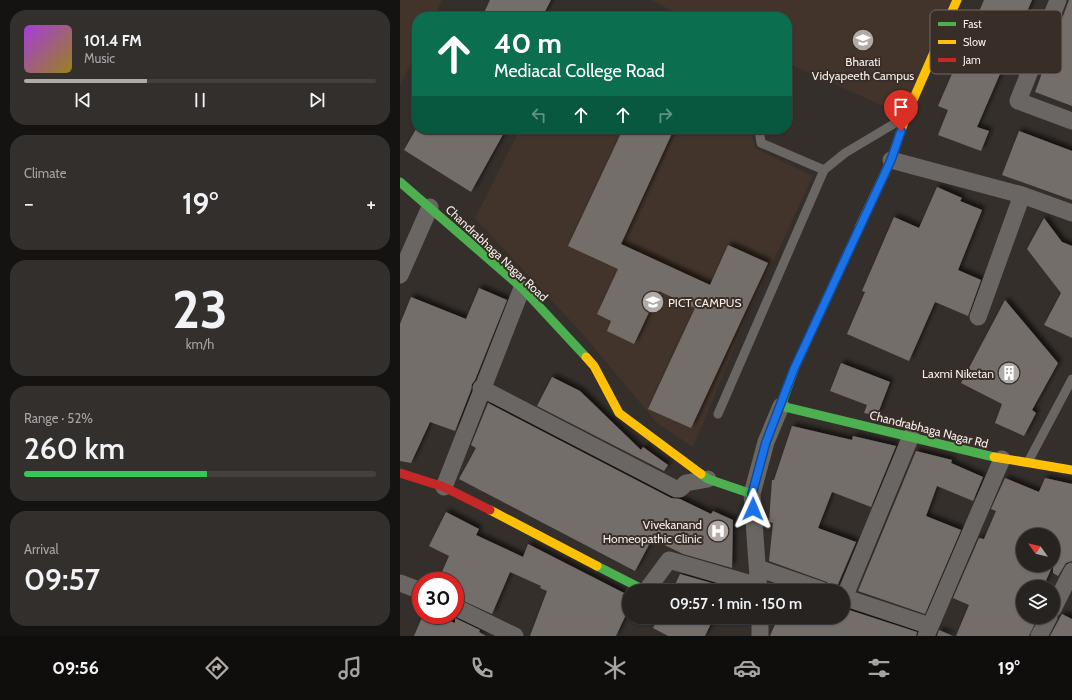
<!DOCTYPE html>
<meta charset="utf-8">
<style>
body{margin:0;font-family:Cabin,sans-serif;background:#332f2d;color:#f1f3f6;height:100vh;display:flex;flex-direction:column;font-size:15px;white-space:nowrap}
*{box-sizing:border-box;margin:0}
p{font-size:13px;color:#a4a4a5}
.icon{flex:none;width:22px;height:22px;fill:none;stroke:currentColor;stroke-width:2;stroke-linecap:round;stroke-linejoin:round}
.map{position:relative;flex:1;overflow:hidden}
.panel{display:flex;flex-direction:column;gap:10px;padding:10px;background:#151312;width:400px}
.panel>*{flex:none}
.hud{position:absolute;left:12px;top:12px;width:380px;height:122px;border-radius:16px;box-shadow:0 1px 3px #0004,0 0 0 1px #43403e;background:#0b6e4f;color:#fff;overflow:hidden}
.needle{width:26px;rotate:304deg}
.fabs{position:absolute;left:616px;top:528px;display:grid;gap:8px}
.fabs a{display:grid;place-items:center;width:44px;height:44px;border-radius:50%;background:#272320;box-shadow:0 1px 3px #0004,0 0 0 1px #43403e;font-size:20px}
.speed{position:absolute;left:12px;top:572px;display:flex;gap:8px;font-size:20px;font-weight:700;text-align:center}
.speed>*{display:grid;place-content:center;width:52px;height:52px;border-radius:50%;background:#272320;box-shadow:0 1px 3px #0004,0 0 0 1px #43403e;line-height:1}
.speed .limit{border:6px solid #d22;background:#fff;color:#111}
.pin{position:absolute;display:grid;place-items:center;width:34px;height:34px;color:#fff;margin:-41px -17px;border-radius:50% 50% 50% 0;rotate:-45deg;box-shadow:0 0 4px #0007}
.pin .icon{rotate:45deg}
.me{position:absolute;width:44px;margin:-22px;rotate:1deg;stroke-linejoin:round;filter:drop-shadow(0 0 3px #0008)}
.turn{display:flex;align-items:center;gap:14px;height:84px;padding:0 16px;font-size:18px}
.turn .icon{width:52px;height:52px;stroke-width:2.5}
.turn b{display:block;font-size:28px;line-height:34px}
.lanes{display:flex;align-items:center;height:38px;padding:0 16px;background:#0003;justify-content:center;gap:20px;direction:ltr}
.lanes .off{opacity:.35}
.big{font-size:30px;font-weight:600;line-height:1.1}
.panel .widget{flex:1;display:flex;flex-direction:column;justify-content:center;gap:6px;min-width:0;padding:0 14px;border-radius:16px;background:#332f2d}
.panel .dial{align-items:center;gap:0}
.dial b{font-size:52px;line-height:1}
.song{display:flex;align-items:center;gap:12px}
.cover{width:48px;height:48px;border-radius:6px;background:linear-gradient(135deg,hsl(280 70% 55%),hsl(50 70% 35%))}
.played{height:4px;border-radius:2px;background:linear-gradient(90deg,#b1aba7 35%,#43403e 35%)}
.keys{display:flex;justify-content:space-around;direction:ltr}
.heat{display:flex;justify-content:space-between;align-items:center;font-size:22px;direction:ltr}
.charge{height:6px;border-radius:3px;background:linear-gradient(90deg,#34c759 52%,#43403e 0)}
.trip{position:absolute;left:222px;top:584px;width:228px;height:40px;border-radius:20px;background:#272320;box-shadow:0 1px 3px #0004,0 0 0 1px #43403e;font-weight:600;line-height:40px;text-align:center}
.dock{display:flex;height:64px;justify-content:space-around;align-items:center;background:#100e0d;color:#a4a4a5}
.dock .icon{width:28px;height:28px}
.dock .selected{color:#b1aba7}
.dock b{font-size:18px;color:#f1f3f6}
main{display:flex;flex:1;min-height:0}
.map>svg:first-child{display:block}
</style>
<main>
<section class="panel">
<div class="widget">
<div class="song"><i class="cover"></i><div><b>101.4 FM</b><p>Music</p></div></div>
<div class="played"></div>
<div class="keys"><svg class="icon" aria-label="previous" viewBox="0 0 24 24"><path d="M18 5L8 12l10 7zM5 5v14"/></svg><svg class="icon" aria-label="pause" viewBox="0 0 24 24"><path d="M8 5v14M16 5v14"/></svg><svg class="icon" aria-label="next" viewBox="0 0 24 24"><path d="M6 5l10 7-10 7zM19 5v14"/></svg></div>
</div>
<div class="widget"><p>Climate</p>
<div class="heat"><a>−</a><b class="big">19°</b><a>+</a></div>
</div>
<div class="widget dial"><b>23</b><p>km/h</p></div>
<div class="widget"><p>Range · 52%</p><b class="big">260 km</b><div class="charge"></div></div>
<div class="widget"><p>Arrival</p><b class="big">09:57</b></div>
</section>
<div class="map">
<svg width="672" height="636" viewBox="0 0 672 636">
<defs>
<filter id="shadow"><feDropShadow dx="3.5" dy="-3.5" stdDeviation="2" flood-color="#0009"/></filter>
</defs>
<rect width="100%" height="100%" fill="#342f2b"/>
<path fill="#42342a" d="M0,0H42L34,17H17V52L0,85Z
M251,0H557L506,116L387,63V17H284Z
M120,129H351L355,148L413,176L347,317L293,447L257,423L181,332L75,218Z"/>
<path fill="#736e6b" filter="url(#shadow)" d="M90,0H151L142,17H82Z
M584,0H632L577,127L589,131L581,151L538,135L548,110L538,106Z
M669,0H672V106L635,92Z
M16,129H106L71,192L4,150Z
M223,129H274L221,244L310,285L328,245L368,263L291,428L248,409L295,308L259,291L234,344L207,331L211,321L197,314L218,269L168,246Z
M619,131L672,151V200L602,175Z
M537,187L562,198L560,201L582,210L558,270L581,280L568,316L535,302L509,361L447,334L465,292L462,291L494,217L519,228Z
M644,218L662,242L672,246V338L644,325L661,293L627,249Z
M79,288L107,300L75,380L72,384L71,390L55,431L30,422L11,463L0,461V324L11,297L66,319Z
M605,300L658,363L632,410L636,413L624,436L595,423L602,404L561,383Z
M441,363L490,382L477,416L464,413L467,405L430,391Z
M152,377L180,391L241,450L243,447L268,465L264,471L137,406Z
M88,403L271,498L280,499L311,514L313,511L333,520L332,568L283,554L252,539L235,571L59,479L76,448L71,445Z
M392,426L452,440L453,436L496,446L471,507L432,492L418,528L456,542L435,591L427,582L369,561L373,523L369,522L372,480H374Z
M516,451L552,460L551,463L583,477L573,501L537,486L526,516L561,530L525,614L458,591Z
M605,478L639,492L645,478L672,484V561L666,563L658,576L653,573V535H623V565H653L643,587H623V617H638L629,636H556L569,605L553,598L579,538L584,539L596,511L591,509Z
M46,512L79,529L76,535L123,557L128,544L224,593L222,596L229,599V608L216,636H130L147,591L140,588L141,586L110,572L92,614L55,597V581H38L49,556L29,546Z
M280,574L329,588L327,591H272Z
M443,608L517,632L516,636H370L377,620L372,617H443Z
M662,614L672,619V636H650Z
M23,615H35L55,623V618L80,630L79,632L86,636H14Z
M259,617H314L305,636H268L253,628Z
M539,630L553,636H537Z"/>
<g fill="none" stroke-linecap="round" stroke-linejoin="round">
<path stroke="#6a6664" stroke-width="9" d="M359,129L361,143L424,170
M318,414L424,170L445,153L502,119
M628,462L672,379"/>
<path stroke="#6a6664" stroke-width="17" d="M658,0L618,101L672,121
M491,160L622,195L672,213
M0,275L30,207
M578,317L622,195
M81,388L276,489H280L286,483L308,479
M44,487L122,288
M358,568L424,591
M0,583L21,591
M246,591L269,560L358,586
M359,591L352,494L366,442L381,406
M443,597L530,626
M444,598L511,436
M55,607L115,636
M653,609L672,571
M360,617V636
M526,636L602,459
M639,636L649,617"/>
<path stroke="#4caf50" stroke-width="9" d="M0,182L122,288L186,357
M394,370L381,406L594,457
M301,474L308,479L352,494
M197,566L246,591"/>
<path stroke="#ffc107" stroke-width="9" d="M459,228L491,160L506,116L557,0
M186,357L194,366L219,413L301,474
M594,457L672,470
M90,510L197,566"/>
<path stroke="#c62828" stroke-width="9" d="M394,370L459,228
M0,473L44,487L90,510"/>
</g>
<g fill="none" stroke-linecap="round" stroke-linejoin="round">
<g stroke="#114b97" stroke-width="10">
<path id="route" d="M353,509L352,494L366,442L394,369L491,160L501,131"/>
</g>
<use href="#route" stroke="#1a73e8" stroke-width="7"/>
</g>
<defs>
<g id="university-disc" transform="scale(1.15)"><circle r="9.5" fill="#b1aba7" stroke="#382e27"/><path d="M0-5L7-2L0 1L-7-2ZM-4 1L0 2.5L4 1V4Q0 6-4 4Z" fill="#fff"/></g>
<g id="building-disc" transform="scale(1.15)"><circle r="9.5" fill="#b1aba7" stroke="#382e27"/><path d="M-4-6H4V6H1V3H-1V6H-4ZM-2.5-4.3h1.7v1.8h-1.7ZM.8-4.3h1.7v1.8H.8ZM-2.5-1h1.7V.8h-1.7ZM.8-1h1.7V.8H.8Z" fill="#fff"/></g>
<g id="hospital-disc" transform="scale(1.15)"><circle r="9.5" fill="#b1aba7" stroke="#382e27"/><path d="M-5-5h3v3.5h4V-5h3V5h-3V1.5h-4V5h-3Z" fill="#fff"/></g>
</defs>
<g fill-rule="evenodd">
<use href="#university-disc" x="463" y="40"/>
<use href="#university-disc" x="253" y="302"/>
<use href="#building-disc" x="609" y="373"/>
<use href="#hospital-disc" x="318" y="531"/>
</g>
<g text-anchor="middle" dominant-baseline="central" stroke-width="4" stroke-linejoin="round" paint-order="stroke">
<g font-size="12" fill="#f5eeea" stroke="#382e27" text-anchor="end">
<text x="463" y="61" text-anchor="middle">Bharati<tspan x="463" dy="14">Vidyapeeth Campus</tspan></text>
<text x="268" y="302" text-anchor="start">PICT CAMPUS</text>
<text x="594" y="373">Laxmi Niketan</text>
<text x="302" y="524">Vivekanand<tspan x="302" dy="14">Homeopathic Clinic</tspan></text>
</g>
<g font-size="12" fill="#f5eeea" stroke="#382e27">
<text transform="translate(97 253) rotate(43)">Chandrabhaga Nagar Road</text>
<text transform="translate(529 429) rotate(14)">Chandrabhaga Nagar Rd</text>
</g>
</g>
<rect x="530" y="10" width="132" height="64" rx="6" fill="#382e27" stroke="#716862" stroke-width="1"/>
<rect x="538" y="22" width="18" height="4" fill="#4caf50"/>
<rect x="538" y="40" width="18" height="4" fill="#ffc107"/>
<rect x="538" y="58" width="18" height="4" fill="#c62828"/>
<g font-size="11" fill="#f5eeea">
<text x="563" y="28">Fast</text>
<text x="563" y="46">Slow</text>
<text x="563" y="64">Jam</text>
</g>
</svg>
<div class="fabs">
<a><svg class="needle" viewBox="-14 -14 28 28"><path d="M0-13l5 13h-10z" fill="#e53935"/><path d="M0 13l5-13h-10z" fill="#a4a4a5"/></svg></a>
<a><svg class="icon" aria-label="layers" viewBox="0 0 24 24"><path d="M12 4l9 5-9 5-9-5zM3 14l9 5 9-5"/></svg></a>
</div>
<div class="speed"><div class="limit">30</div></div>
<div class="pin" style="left:501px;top:131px;background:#d93025"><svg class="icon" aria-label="arrive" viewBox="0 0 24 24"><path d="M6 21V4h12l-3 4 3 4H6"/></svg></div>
<svg class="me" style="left:353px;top:509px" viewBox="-20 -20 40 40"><path d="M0-17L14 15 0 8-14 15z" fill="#1a73e8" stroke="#fff" stroke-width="4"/></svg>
<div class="trip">09:57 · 1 min · 150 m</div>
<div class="hud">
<div class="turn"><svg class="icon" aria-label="ahead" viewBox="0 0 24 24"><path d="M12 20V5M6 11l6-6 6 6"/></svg><div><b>40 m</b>Mediacal College Road</div></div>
<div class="lanes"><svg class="icon off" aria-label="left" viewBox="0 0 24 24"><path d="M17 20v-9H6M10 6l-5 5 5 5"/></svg><svg class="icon" aria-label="ahead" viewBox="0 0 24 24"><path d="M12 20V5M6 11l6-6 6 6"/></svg><svg class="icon" aria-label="ahead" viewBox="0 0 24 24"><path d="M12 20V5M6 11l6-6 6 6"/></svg><svg class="icon off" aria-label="right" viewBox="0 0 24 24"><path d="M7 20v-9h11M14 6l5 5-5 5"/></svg></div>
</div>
</div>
</main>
<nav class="dock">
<b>09:56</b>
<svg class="icon selected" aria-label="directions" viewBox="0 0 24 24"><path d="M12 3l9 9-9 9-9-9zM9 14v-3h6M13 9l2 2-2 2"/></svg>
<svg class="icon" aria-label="music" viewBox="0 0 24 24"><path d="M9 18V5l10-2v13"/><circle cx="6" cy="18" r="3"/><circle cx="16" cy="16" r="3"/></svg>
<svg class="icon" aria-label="phone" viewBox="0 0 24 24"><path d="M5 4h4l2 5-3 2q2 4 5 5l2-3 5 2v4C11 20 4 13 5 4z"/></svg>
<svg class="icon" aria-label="climate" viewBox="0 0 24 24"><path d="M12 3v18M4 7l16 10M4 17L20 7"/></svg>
<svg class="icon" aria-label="car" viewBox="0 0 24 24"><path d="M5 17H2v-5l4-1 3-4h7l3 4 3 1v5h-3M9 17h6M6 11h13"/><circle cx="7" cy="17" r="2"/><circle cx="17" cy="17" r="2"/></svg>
<svg class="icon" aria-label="filters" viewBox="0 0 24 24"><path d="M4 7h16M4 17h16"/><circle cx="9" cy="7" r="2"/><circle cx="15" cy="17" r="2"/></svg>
<b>19°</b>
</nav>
